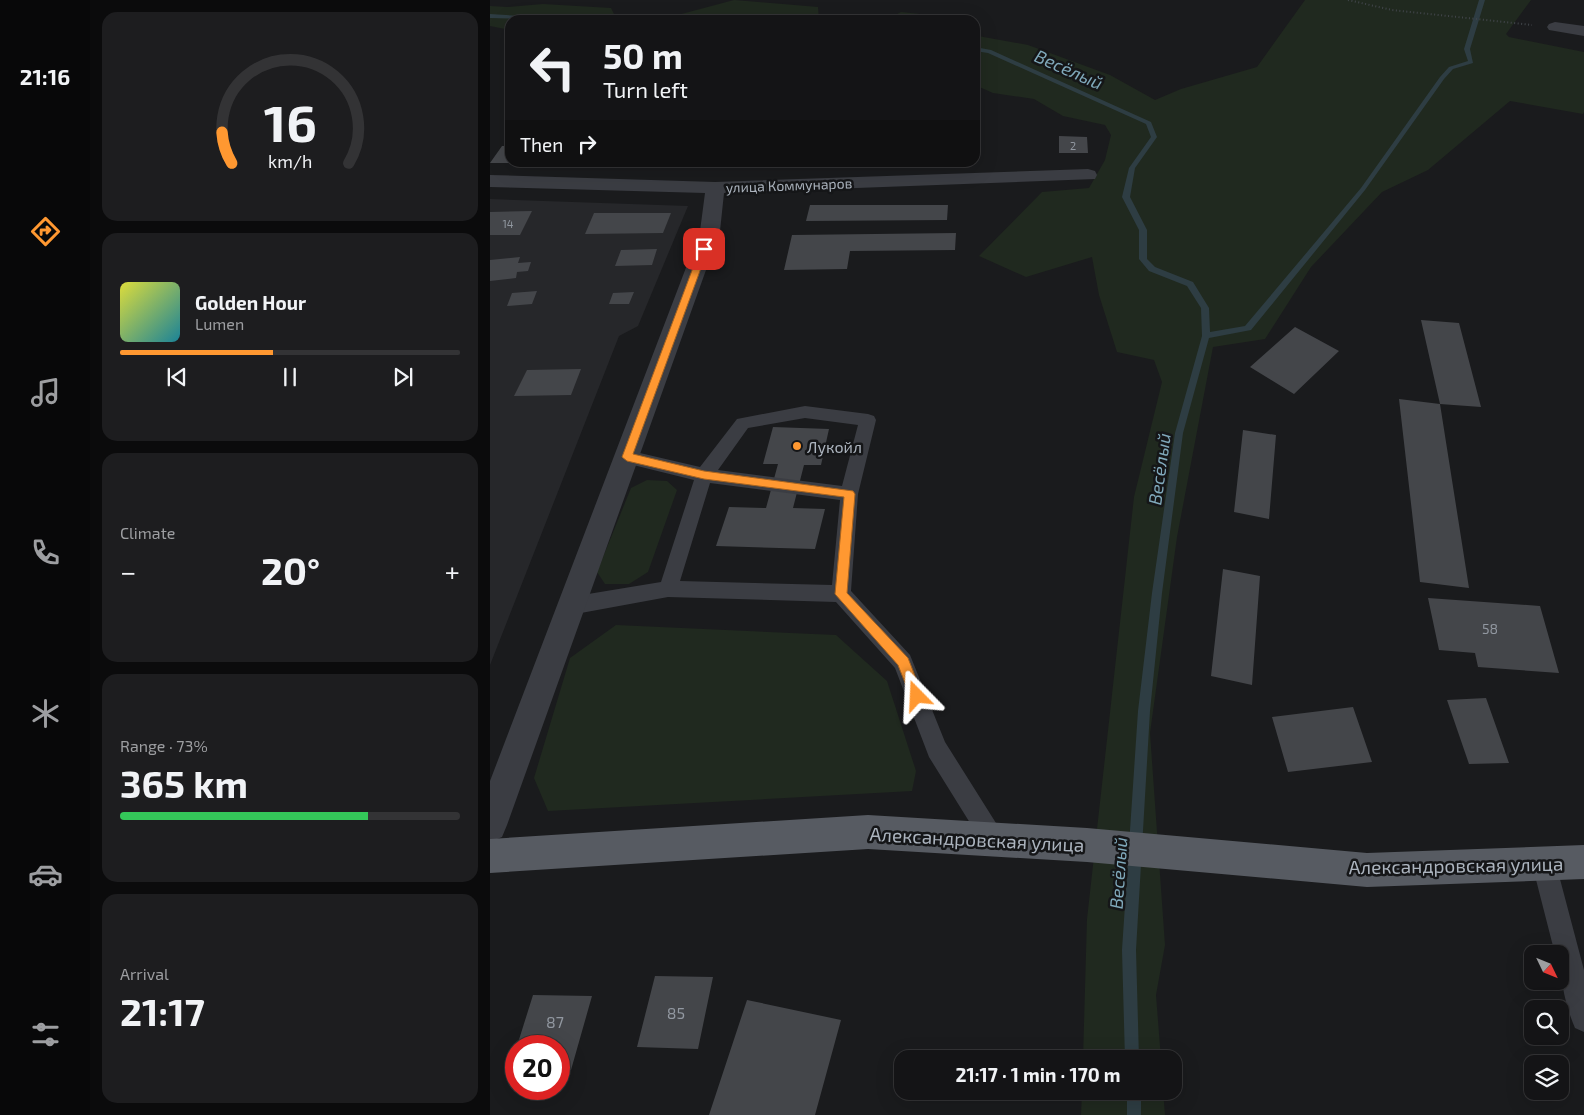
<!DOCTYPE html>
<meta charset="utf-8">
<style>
body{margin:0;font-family:"Exo 2",sans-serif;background:#1d1d1f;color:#f1f3f6;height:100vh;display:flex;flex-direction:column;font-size:19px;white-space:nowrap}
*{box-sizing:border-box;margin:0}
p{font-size:16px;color:#9d9ea1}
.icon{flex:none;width:28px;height:28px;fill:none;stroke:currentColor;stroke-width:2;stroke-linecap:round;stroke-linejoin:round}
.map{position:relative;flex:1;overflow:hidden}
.drawer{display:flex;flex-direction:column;gap:12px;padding:12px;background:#0b0b0c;width:400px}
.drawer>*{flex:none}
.banner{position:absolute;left:15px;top:15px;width:475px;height:152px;border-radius:15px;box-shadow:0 5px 20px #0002,0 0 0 1px #333335;background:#141416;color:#f1f3f6;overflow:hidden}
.needle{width:32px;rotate:133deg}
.tools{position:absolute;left:1034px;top:945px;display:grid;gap:10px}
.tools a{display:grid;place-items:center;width:45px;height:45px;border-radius:10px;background:#141416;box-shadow:0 5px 20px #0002,0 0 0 1px #333335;font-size:25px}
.speed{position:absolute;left:15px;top:1035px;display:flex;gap:10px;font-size:25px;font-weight:700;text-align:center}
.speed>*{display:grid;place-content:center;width:65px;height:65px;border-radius:50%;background:#141416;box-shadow:0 5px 20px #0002,0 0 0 1px #333335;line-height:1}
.speed .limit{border:8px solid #d22;background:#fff;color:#111}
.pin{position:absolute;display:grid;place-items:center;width:42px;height:42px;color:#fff;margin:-21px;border-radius:10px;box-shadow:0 2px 8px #0006}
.me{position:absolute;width:55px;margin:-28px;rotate:339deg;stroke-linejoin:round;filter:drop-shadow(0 0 4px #0008)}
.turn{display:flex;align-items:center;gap:18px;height:105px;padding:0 15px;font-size:22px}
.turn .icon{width:65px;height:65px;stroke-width:2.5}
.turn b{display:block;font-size:35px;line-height:42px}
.then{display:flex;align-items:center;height:48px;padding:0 15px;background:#0003;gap:10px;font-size:19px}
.big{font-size:38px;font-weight:700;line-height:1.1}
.drawer .widget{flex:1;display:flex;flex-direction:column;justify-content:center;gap:8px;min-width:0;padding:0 18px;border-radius:15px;background:#1d1d1f}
.drawer .dial{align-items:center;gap:0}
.dial svg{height:130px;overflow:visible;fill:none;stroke:#333335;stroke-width:7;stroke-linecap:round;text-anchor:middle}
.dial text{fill:#f1f3f6;stroke:none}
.song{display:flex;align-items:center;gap:15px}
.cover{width:60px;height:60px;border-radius:8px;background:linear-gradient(135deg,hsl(60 70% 55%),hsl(190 70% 35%))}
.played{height:5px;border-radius:2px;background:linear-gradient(90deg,#ff9831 45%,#333335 45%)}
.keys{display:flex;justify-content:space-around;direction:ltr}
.heat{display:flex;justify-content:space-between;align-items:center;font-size:28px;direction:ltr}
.charge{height:8px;border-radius:4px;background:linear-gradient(90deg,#34c759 73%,#333335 0)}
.trip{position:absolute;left:404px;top:1050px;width:288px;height:50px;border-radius:15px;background:#141416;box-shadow:0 5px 20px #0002,0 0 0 1px #333335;font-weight:700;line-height:50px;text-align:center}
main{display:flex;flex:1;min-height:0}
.menu{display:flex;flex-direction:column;width:90px;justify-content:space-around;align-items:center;background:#080809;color:#9d9ea1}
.menu .icon{width:35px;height:35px}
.menu .active{color:#ff9831}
.menu b{font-size:22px;color:#f1f3f6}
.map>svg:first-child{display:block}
</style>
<main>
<nav class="menu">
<b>21:16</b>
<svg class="icon active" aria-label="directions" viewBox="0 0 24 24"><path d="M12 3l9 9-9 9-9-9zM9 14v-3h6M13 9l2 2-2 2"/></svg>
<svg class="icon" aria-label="music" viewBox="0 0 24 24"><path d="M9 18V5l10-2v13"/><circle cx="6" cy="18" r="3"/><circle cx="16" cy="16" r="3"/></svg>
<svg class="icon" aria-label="phone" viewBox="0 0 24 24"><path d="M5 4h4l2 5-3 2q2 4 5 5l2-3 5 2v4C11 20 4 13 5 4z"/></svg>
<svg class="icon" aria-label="climate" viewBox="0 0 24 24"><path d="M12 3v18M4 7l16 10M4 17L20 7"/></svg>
<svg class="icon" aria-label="car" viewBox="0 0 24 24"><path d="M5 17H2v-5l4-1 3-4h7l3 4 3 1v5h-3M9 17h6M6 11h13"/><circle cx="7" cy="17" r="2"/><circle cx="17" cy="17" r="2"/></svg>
<svg class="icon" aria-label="filters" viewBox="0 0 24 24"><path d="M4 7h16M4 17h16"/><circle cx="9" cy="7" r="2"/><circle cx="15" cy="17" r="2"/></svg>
</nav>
<section class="drawer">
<div class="widget dial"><svg viewBox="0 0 100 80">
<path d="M14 69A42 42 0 1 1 86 69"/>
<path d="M14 69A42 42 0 0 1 8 50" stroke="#ff9831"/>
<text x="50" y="56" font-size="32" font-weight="700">16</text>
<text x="50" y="72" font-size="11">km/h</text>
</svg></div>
<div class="widget">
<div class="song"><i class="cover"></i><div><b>Golden Hour</b><p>Lumen</p></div></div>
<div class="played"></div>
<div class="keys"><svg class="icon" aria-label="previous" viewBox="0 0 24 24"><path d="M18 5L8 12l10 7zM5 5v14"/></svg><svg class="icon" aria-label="pause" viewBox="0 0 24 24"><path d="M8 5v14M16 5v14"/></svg><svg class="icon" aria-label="next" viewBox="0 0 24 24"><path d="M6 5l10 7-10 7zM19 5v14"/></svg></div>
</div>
<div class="widget"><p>Climate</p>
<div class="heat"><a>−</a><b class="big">20°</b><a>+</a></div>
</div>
<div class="widget"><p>Range · 73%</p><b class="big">365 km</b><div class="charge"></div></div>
<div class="widget"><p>Arrival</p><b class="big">21:17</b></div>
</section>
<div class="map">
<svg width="1094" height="1115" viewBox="0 0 1094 1115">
<rect width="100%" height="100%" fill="#1a1b1d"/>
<path fill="#26272a" d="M0,199L198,206L148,326L129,336L0,665Z"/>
<path fill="#20291f" d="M244,0L328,7L329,20H169Z
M815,0H1041L1016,34L1019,37L1094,52V112L1093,114L1020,101L938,170L892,192L821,267L775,339L723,347L687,537L660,733L675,945L666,995L671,1059H593L597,919L644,497L672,382L664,360L627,352L609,295L602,257L536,277L489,256L552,192L599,188L615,160L621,135L615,125L573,116L544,99L503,93L485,85V33L488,36L538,45L620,75L665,100L691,89L767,67Z
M53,4L121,8L127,20H20V30L0,26V6L17,7Z
M411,12L468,18L470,20H396Z
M157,480L177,481L187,490L158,572L139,584H115L107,572L141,488Z
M126,625L346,635L397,681L426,771L422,791L58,811L44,778L80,658Z
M592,1091H673L675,1115H591Z"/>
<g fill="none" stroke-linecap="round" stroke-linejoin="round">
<path fill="#2e3d43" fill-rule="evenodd" d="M989,0H995L980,49L983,63L963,69L954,79L875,190L761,330L719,338L693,433L672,593L660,711L646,950L649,1059H635L632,950L648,711L662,593L685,433L712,336L711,308L697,286L659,271L649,259V230L632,197L639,168L661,137L656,124L498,53L485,51V47L501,50L661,122L667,137L645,168L640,197L657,230V259L665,267L703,282L719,308L720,332L755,326L871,188L950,77L959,67L978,61L974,49Z
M0,14L64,18L67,20L0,18Z
M637,1091H651V1115H637Z"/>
</g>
<path fill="#44464a" d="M569,136L597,137L598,153H569Z
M12,146H20V163H0Z
M56,162H86L84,165H55Z
M110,162H140L138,165H109Z
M148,162H178L177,165L147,164Z
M232,162H261L260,166H231Z
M299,162H329L327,168L298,167Z
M320,205H458L457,220L316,221Z
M42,211L30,235H0V212Z
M104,213H181L173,233L95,234Z
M466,233L465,250L360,251L357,269L294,270L302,235Z
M167,249L162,265L125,266L131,250Z
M30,257L28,263L41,262L38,271L27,272L26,278L0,281V260Z
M47,291L42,304L17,306L22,293Z
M144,292L139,304H119L123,293Z
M931,320L969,323L991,407L950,404Z
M805,327L849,351L804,394L760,367Z
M91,369L81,395L24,396L37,370Z
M909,399L950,404L979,588L930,582Z
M283,427L339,429L331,465H314L303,508L335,509L325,549L226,546L239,507L276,508L288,464H273Z
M753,430L786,435L779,519L744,512Z
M733,569L770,576L762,685L721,676Z
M938,598L1050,606L1069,673L988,667L985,653L949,650Z
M996,698L1019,763L979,764L957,700Z
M863,707L882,762L798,772L782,717Z
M165,976L223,977L208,1049L147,1047Z
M43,995L102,996L81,1070H69V1046H27Z
M257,1000L351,1020L325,1115H219Z
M26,1049V1069L19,1068Z"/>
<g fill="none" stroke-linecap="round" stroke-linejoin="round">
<path stroke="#41454a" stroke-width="2" stroke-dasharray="1 2.5" stroke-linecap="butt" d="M858,0L902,10L1042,25"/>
<path fill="#3b3d43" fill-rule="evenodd" d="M315,406L378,414L384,416L386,420L368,494L361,591L420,655L455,742L511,831L515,839L511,847L503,851L495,847L439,757L405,668L346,602L178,597L80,615L73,612L70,606L73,600L80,597L171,582L204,480L131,462L128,457L131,452L137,450L210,467L247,419ZM315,418L368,425L352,486L228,470L258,428ZM220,483L350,500L342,585L190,581Z
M1054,852L1062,856L1066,864L1094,970V1032L1085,1028C1075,1005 1070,979 1070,954H1065L1042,864L1046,856Z"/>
<path fill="#3b3d43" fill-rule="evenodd" d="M1065,22L1094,26V36L1059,30L1057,27L1059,24Z
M598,169L605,171L607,175L605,179L234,193L230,231L17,825L12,837L0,842V781L210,231L215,193L0,187V175L225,182Z"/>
<path fill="#575b62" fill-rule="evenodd" d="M378,815L597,828L877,853L1094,845V879L877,887L597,862L378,849L0,873V839Z"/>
</g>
<path fill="#ff9831" stroke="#a66320" d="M214,246L218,249L143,454L214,471L363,491L365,494L357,593L418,658L433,696L431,701L427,702L422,701L408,665L345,594L354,497L214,479L137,461L132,457L210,249Z"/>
<circle fill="#ff9831" stroke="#151618" stroke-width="2" cx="307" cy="446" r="5"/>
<g text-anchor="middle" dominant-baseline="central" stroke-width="5" stroke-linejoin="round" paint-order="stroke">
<g font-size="11" fill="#9298a1">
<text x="583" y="145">2</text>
<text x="18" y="223">14</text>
</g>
<g font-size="14" fill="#acb4be" stroke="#151618">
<text transform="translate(299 185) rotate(-2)">улица Коммунаров</text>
</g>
<g font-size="14" fill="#9298a1">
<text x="1000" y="628">58</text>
</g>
<g font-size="16" fill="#acb4be" stroke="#151618" text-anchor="start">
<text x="317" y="446">Лукойл</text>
</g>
<g font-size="16" fill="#9298a1">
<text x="186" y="1012">85</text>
<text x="65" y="1021">87</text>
</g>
<g font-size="18" font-style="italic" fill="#80a9bb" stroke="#151618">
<text transform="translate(579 69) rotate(24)">Весёлый</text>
<text transform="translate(669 469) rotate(-82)">Весёлый</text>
<text transform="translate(628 873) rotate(-86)">Весёлый</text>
</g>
<g font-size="19" fill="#acb4be" stroke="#151618">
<text transform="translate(487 839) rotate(3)">Александровская улица</text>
<text transform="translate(966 865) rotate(-1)">Александровская улица</text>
</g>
</g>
</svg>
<div class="tools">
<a><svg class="needle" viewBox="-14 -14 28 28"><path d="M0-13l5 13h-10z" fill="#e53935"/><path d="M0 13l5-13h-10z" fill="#9d9ea1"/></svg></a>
<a><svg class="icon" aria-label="search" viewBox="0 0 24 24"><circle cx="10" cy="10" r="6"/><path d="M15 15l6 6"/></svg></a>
<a><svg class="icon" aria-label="layers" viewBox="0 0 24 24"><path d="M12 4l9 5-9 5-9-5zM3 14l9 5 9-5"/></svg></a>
</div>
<div class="speed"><div class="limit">20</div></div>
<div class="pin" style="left:214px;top:249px;background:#d93025"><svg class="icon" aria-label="arrive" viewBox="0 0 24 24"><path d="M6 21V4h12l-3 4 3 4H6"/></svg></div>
<svg class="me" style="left:427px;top:696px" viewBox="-20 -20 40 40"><path d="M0-17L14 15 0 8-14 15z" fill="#ff9831" stroke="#fff" stroke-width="4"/></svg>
<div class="trip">21:17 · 1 min · 170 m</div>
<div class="banner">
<div class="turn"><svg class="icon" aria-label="left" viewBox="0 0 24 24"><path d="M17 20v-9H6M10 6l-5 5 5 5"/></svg><div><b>50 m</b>Turn left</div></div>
<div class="then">Then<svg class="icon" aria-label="right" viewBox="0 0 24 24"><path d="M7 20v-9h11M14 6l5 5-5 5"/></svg></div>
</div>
</div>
</main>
